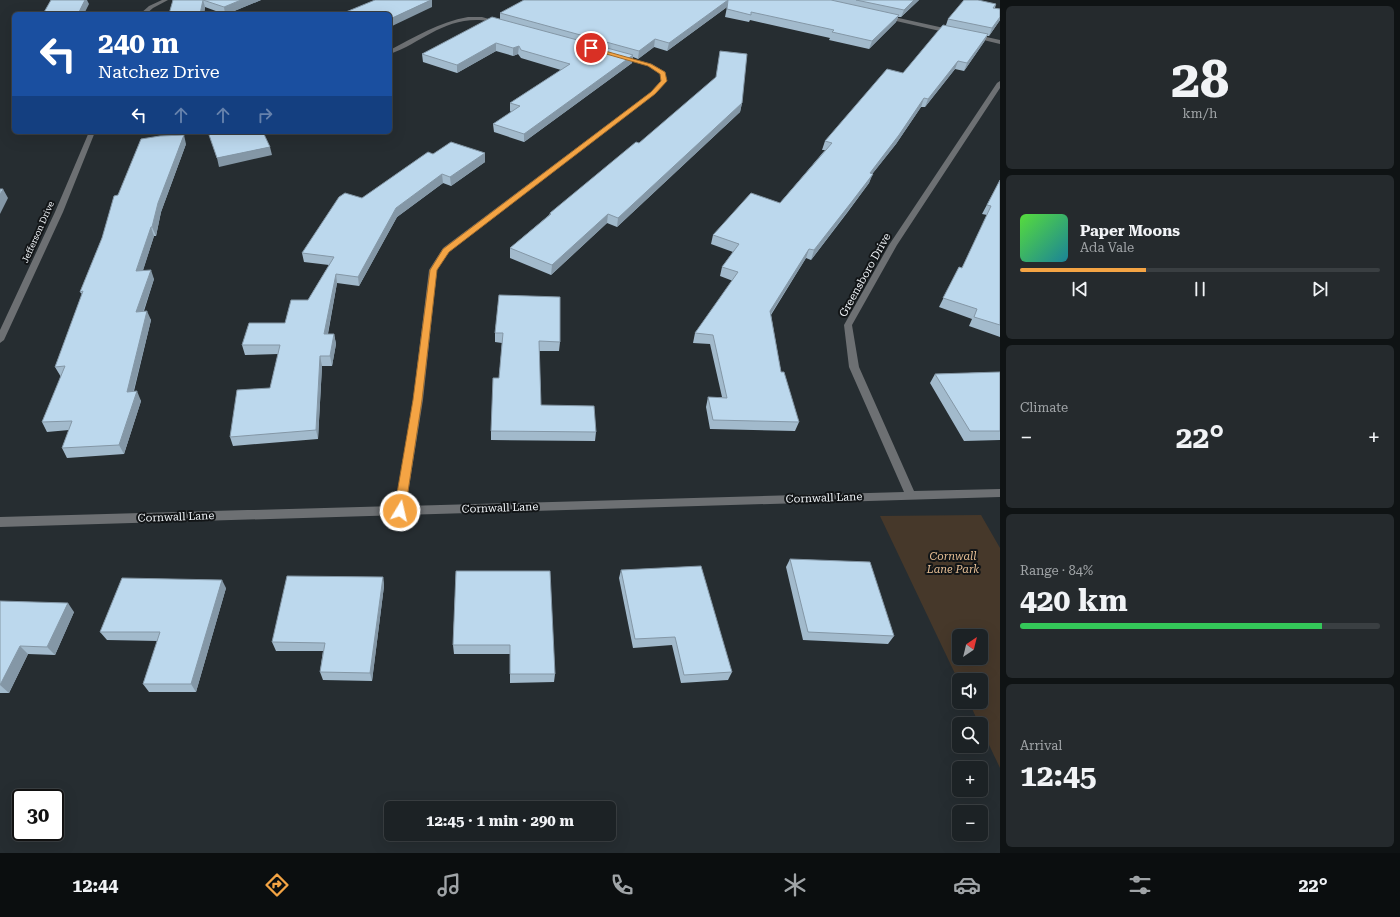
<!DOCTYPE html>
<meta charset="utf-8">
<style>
body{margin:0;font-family:"Roboto Serif",serif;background:#252a2d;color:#f1f3f6;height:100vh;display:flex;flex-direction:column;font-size:15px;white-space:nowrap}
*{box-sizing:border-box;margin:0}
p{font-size:13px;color:#a0a4a7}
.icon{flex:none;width:22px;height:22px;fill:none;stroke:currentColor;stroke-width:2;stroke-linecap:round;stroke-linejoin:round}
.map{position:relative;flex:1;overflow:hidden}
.panel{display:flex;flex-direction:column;gap:6px;padding:6px;background:#0f1314;width:400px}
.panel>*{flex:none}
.guide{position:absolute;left:12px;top:12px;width:380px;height:122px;border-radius:6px;box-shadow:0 4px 16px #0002,0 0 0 1px #3a3f42;background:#1a4fa0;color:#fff;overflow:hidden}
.needle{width:26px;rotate:35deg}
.tools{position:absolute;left:952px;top:629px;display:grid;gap:8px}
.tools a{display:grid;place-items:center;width:36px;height:36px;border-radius:6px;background:#1c2225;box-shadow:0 4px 16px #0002,0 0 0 1px #3a3f42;font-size:20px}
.speed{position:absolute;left:12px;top:789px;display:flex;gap:8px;font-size:20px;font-weight:700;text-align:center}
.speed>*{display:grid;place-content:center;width:52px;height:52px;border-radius:50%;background:#1c2225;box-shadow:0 4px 16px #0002,0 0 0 1px #3a3f42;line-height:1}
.speed .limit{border:2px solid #111;border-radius:6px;background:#fff;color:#111}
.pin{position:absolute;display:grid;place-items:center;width:34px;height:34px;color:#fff;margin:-17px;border:2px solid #fff;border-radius:50%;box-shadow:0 1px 4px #0007}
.me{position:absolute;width:44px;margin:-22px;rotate:9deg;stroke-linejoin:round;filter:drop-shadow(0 0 3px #0008)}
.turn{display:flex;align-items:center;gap:14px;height:84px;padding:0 20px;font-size:18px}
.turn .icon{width:52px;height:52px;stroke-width:2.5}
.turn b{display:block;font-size:28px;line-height:34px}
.lanes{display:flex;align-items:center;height:38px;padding:0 20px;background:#0003;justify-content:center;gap:20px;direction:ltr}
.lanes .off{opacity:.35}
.big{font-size:30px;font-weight:700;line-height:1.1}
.panel .widget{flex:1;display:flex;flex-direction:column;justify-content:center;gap:6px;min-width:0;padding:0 14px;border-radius:6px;background:#252a2d}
.panel .dial{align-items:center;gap:0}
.dial b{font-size:52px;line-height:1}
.song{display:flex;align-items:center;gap:12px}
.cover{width:48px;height:48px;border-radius:6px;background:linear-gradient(135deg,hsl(110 70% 55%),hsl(190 70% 35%))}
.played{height:4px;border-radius:2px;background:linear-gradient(90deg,#f4a444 35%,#3a3f42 35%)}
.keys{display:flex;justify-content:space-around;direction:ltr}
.heat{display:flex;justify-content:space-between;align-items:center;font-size:22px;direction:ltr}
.charge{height:6px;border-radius:3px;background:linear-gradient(90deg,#34c759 84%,#3a3f42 0)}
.trip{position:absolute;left:384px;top:801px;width:232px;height:40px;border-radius:6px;background:#1c2225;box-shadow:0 4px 16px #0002,0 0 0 1px #3a3f42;font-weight:700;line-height:40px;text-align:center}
.tab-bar{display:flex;height:64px;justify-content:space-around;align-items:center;background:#0b0e0f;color:#a0a4a7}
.tab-bar .icon{width:28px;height:28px}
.tab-bar .active{color:#f4a444}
.tab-bar b{font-size:18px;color:#f1f3f6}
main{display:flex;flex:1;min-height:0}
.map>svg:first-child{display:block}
</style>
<main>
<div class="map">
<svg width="1000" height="853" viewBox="0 0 1000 853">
<rect width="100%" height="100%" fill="#262d31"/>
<path fill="#46382a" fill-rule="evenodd" d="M981,515L1000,548V768L981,728V724H979L969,702H981V680H959V682L880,516ZM959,636H981V658H959Z"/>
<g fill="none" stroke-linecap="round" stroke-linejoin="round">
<path fill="#6d7073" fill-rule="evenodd" d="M162,0H168L153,8L146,14H140L149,6Z
M885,15L953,30L956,32L953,34L883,18L882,17Z
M468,17H482L503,23L500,25C493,23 486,20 479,20C442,19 421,43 390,54V50C415,37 439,22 468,17Z
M973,34L1000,40V44L971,37L970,36Z
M617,55L652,64L665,72L667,81L655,94L449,252L437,270L423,400L406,506L904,492L849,367L844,325L889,245L997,83L1000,81V88L897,245L852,325L859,367L914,491L1000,489V497L0,527V517L395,506L413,400L429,270L443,248L651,92L661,81L660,74L648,66L617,57Z
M89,132H95L63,212L4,340L0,343V330L55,212Z"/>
</g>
<path fill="#a2bacc" d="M173,0H261L227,14H224L205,7L204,14H169Z
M524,0H919L901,17H898L896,22L869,49L829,40L830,38L750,20L749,22L725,17L727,7L667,51L654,47L638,59L633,57L632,63L524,142L494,132L493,124L511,112L510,111V103L561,70L521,58L518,54L513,56L496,51L457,73L423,62L422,54L500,20V13Z
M996,4L995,8L1000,9V20L989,36H987L984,42L964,71L955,69L925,107H921L896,144L872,174L869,183L847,213L811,260L806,258L771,315L781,372L799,422L795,431L710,429L706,407L708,397H722L710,344L693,343L695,333L733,281L720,276L722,267L733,252L711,244L713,235L780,203L825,150H822L825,141L903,73L946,25L948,19Z
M742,103L740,112L617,227L607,223L551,275L510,258V248L549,215L550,213Z
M186,144L161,212L156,236H154L143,270L154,279L144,311L151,320L134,391L141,401L124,454L67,458L62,448L69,430L47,432L42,422L61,377L55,367L82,294L80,292L102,238L118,195Z
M485,153V162L451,186L443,183L397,217L359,286L337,283L328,334H334L336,344L332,366H322L318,439L233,446L230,437L270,388L278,354L245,355L242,345L285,323L308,300L329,265L304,262L302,253L362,198L433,154Z
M1000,180V337L969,326L972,319L939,307L959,267L962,268L987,215L982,214Z
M499,295L560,342L559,351H539L541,405L596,432L595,441L491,440V431L499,378L502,343L495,342V333Z
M1000,372V440L964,441L930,383L935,374Z
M790,559L894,636L888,644L803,640L786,567Z
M621,570L732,672L728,680L681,683L672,645L633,648L619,578Z
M456,571L555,674L554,682L510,683V654H454L453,645Z
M383,577L384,586L372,681L323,680L320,672L323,651H276L272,642Z
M226,588L196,692H149L143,684L158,641L107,640L100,632Z
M0,601L74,612L55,655L28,654L9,693H0Z"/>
<path fill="#8497a6" d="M85,0H87L89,4L84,14H78Z
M203,0L205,7L204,14H200Z
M241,0H261L227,14H225L224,7Z
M431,0H432V7L390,27V19Z
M728,0L727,7L667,51L669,43Z
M914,0H919L901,17L904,10Z
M899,15L896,22L869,49L872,41Z
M1000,17V20L989,36L992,28Z
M988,34L984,42L964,71L967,63Z
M655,39L654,47L638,59L639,51Z
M496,43V51L457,73V65Z
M519,46L518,54L513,56V48Z
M633,55L632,63L524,142V134Z
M958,61L955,69L925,107L928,99Z
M924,98L921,107L896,144L866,182L870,173Z
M742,103L740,112L617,227L618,218Z
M184,135L186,144L161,212L156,236L152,227L158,203Z
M270,147L272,155L219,167L217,158Z
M485,153V162L451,186L450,177Z
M442,174L443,183L397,217L359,286L358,277L396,208Z
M873,174L869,183L811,260L814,250Z
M3,189L8,198L0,214V195Z
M608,214L607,223L551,275L552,265Z
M151,227L154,236L140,280L136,271Z
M809,249L806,258L767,320L770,311Z
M151,270L154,279L140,321L136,312Z
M336,274L337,283L326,343L324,334Z
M147,311L151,320L131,401L127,392Z
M334,334L336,344L332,366L330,356Z
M320,356L322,366L318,439L316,430Z
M137,391L141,401L124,454L119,445Z
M383,577L384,586L372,681L370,673Z
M222,580L226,588L196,692L191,684Z
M68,603L74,612L55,655L47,647Z
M20,646L28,654L9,693L0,685Z"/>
<path fill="#bcd8ed" stroke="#8497a6" d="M51,0H85L78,14H43Z
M173,0H241L224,7L203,0L200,14H169Z
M375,0H431L390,19V14H341Z
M524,0H728L669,43L655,39L639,51L500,13Z
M728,0H831L899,15L872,41L832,32L834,30L751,12V15L727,9Z
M856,0H914L904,10Z
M964,0H978L996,4L993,8L1000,9V17L992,28L948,19Z
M492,17L633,55L524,134L493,124L520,106L510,103L570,64L521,50L519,46L513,48L496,43L457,65L422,54Z
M943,25L988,34L967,63L958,61L928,99L924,98L899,135L870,173L873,174L850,204L814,250L809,249L770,311L781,372H784L799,422L713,420L708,397L727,398L713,335L695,333L738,272L722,267L739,244L713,235L751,193L780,203L832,143L825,141L887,69L903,73Z
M720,51L747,54L742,103L618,218L608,214L552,265L510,248L551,214L550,213L636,142L639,143L716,77Z
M208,132H263L270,147L217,158Z
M184,135L158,203L152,227H151L136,271L151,270L136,312L147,311L127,392L137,391L119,445L62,448L72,421L42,422L65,366L55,367L83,291L80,292L102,238L114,196L118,195L141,139L160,136Z
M451,142L485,153L450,177L442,174L396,208L358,277L336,274L324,334H334L330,356H320L316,430L230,437L237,390L270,388L280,345H242L249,323H285L291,300H308L334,257L302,253L339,197L345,193L362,198L428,152L433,154Z
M1000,180V325L974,317L977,309L943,298L959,267L962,268L991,206L987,205Z
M0,189H3L0,195Z
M499,295L560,297V342L539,341L541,405L594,406L596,432L491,431L493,378H499L503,333H495Z
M1000,372V431H970L935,374Z
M790,559L870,562L894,636L808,632Z
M701,566L732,672L684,675L675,637L635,639L621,570Z
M456,571H550L555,674H510V645H453Z
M287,576L383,577L370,673L320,672L325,643L272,642Z
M122,578L222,580L191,684H143L160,632H100Z
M0,601L68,603L47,647L20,646L0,685Z"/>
<path fill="#f4a444" stroke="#9f6b2c" d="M591,47L651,64L665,72L667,81L655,94L449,252L437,270L422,400L405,511L403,513H396L394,511L413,400L430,270L443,249L651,92L661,81L660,74L648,66L589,49L588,48Z"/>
<g text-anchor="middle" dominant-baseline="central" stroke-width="4" stroke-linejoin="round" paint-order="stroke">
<g font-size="9" fill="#eff3f7" stroke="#121517">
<text transform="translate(38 232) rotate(-66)">Jefferson Drive</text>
</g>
<g font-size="11" fill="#eff3f7" stroke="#121517">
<text transform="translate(865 275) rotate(-61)">Greensboro Drive</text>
<text transform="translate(824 498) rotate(-2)">Cornwall Lane</text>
<text transform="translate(500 508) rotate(-2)">Cornwall Lane</text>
<text transform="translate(176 517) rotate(-2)">Cornwall Lane</text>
</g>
<g font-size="11" font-style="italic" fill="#e6be94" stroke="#121517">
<text x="953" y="556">Cornwall<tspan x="953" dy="13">Lane Park</tspan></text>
</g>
</g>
</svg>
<div class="tools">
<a><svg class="needle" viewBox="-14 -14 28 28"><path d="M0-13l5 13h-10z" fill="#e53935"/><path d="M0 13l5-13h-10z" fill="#a0a4a7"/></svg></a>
<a><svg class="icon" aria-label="sound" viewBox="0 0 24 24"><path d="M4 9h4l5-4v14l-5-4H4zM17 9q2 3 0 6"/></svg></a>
<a><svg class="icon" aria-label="search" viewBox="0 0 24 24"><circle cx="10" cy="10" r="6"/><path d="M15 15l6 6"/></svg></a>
<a>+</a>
<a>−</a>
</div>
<div class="speed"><div class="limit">30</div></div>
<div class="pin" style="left:591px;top:48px;background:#d93025"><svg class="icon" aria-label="arrive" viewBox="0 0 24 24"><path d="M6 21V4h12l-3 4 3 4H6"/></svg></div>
<svg class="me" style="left:400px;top:511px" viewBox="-20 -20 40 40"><circle r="17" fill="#f4a444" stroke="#fff" stroke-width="3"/><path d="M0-11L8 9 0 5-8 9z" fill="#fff"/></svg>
<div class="trip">12:45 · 1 min · 290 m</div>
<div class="guide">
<div class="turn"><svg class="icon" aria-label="left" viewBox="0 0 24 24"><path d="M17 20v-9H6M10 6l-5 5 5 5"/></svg><div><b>240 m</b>Natchez Drive</div></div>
<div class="lanes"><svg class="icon" aria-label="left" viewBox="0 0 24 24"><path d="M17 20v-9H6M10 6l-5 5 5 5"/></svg><svg class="icon off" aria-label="ahead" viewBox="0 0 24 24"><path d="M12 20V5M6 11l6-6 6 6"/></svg><svg class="icon off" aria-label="ahead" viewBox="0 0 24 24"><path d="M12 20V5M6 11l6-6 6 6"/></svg><svg class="icon off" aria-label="right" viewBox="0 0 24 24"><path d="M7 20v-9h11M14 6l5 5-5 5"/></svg></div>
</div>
</div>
<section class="panel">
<div class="widget dial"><b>28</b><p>km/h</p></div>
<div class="widget">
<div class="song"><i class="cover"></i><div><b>Paper Moons</b><p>Ada Vale</p></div></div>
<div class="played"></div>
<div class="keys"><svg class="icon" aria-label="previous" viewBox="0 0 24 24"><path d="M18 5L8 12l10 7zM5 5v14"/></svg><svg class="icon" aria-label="pause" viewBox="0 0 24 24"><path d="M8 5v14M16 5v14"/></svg><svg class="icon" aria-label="next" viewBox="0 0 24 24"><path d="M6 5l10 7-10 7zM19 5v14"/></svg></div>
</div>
<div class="widget"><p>Climate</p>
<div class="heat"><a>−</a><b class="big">22°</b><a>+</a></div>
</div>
<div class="widget"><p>Range · 84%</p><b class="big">420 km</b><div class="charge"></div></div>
<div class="widget"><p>Arrival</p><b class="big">12:45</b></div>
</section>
</main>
<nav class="tab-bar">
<b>12:44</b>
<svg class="icon active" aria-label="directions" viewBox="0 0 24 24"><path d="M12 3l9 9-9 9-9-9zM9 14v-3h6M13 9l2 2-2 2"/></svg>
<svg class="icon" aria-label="music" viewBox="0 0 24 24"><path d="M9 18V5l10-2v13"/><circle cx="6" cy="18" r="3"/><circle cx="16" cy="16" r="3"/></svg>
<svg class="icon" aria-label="phone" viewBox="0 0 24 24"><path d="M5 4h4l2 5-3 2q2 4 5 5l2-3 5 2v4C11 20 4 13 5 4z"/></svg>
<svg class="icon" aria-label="climate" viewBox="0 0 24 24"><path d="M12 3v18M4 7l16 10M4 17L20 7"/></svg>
<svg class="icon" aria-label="car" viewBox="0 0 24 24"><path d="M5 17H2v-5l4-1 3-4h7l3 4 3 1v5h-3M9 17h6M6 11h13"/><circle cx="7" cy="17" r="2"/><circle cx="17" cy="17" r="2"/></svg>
<svg class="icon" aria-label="filters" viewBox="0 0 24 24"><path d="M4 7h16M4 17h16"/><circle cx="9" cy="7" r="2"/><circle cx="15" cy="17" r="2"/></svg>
<b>22°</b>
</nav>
